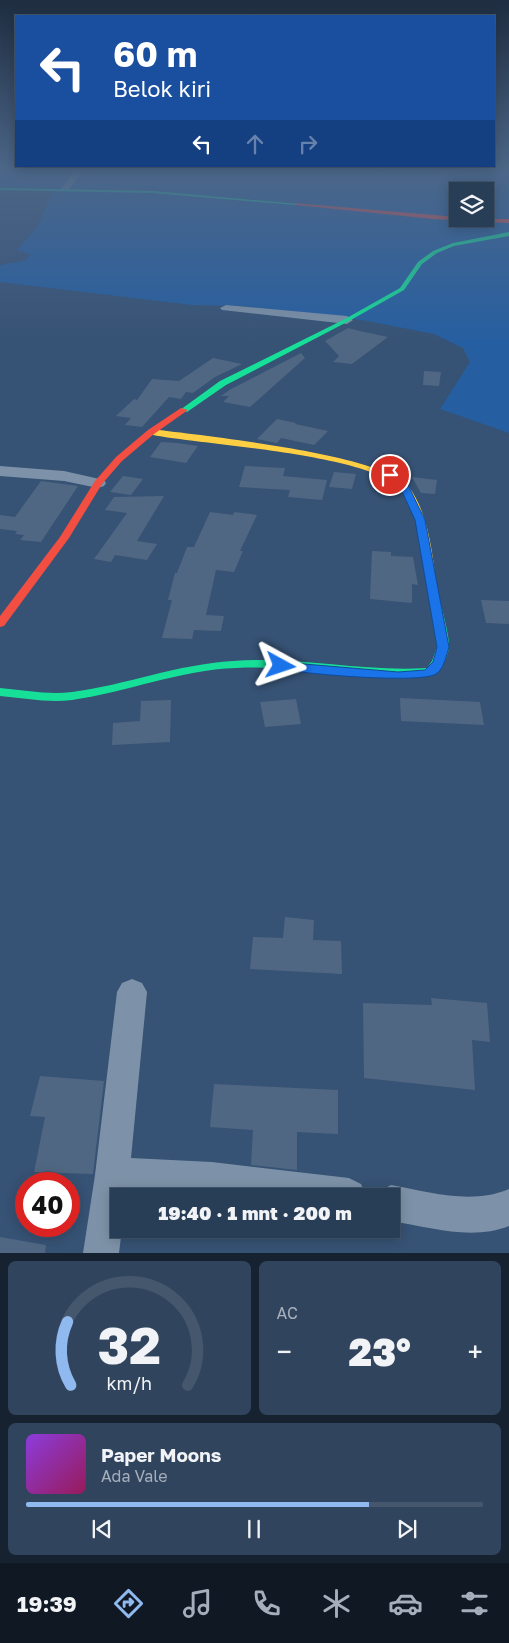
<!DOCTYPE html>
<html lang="id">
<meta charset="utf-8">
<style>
body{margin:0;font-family:"Golos Text",sans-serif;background:#30455d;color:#f1f3f6;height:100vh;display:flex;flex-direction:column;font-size:19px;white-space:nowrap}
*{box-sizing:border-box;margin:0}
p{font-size:16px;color:#a5aeba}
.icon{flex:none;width:28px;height:28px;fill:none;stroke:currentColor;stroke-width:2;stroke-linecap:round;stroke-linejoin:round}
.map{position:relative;height:1253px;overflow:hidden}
.sheet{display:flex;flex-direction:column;gap:8px;padding:8px;background:#162230;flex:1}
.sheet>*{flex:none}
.guide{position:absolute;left:15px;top:15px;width:480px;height:152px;border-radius:0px;box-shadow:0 2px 12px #0003,0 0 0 1px #44576d;background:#1a4fa0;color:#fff;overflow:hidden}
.tools{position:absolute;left:449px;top:182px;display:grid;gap:10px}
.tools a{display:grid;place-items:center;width:45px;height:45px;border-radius:0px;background:#283e57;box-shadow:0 2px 12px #0003,0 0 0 1px #44576d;font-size:25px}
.speed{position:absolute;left:15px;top:1172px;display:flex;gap:10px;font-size:25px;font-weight:700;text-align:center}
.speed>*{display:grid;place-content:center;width:65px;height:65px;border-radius:50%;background:#283e57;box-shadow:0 2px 12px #0003,0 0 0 1px #44576d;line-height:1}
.speed .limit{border:8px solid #d22;background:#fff;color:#111}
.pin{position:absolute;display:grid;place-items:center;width:42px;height:42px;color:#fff;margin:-21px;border:2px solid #fff;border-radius:50%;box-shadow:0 1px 5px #0007}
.me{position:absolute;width:55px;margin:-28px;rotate:95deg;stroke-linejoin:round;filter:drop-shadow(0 0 4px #0008)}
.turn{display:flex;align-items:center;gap:18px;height:105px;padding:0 15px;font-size:22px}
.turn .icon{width:65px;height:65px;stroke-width:2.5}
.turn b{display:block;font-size:35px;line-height:42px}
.lanes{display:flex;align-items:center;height:48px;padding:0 15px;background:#0003;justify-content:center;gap:25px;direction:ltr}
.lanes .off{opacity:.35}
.big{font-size:38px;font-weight:800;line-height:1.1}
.sheet .card{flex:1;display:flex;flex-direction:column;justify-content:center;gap:8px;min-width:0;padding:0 18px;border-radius:8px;background:#30455d}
.sheet .dial{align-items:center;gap:0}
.dial svg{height:130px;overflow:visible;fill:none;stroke:#44576d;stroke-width:7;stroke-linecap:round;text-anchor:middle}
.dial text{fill:#f1f3f6;stroke:none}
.song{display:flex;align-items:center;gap:15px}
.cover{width:60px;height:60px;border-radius:8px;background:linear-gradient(135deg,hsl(270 70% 55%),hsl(330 70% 35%))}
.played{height:5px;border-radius:2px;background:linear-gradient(90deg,#90b9f0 75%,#44576d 75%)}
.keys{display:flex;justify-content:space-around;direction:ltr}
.heat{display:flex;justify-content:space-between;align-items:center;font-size:28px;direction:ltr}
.sheet .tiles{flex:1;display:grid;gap:8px;grid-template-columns:1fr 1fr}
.card:last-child{grid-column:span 2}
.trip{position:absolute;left:110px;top:1188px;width:290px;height:50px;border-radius:0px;background:#283e57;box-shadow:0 2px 12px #0003,0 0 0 1px #44576d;font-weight:800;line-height:50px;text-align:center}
.menu{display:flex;height:80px;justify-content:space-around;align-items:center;background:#101923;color:#a5aeba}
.menu .icon{width:35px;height:35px}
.menu .active{color:#90b9f0}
.menu b{font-size:22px;color:#f1f3f6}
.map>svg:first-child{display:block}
</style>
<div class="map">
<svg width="509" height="1253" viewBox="0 0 509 1253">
<rect width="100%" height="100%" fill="#365274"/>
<path fill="#265fa1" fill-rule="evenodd" d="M0,168H368L374,172L413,170L408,168H509V433L440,409L470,362L463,348L434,334L362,320L241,306L192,305L0,282V265L24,261L31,255L17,250L38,226L52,192L0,187ZM458,191H485V219H458Z"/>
<path fill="#506783" d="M348,328L360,331L388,337L352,364L333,362L339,356L325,341Z
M301,353L305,358L250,407L223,402L229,396H221L231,389Z
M213,358L242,364L215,377L193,393L186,392L181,399L169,397L142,427L125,425L131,418L116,416L134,399L137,400L152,379L179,381Z
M424,371L441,372L439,386L423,385Z
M277,419L296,423L295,424L328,431L314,445L281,438L277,443L257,439Z
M161,442L177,443L198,446L186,463L150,457Z
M245,466L285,468L283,476L327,480L322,500L288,497L290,490L239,487Z
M334,472L356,474L352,489L329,487Z
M123,476L143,479L131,495L110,492Z
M412,477L437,480L435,494L421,493Z
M41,481L78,486L41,542L20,540L24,535L15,534L17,531L0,529V515L15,517Z
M164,496L137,541L157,544L147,560L115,555L111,562L94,559L127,513L105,510L114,497Z
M210,512L233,515L234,512L257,515L240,551H243L234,572L216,570L206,615L224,616L221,631L194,630L192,639L162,638L172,600H168L175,573H177L187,547H194Z
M372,551L391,552V556L413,557L418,585L412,584V603L370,599Z
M481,600L509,601V624L486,623Z
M400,698L480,702L484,725L401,721Z
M296,699L301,724L265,727L260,702Z
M171,700L170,742L112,745L113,723L140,721L141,701Z
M285,917L314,920L313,940L341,941L342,974L250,969L253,937L283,938Z
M431,998L487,1003L490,1042L472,1040L475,1090L364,1078L363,1003L432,1005Z
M40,1076L104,1081L93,1174L34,1172L45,1117L30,1116Z
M214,1084L338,1090V1134L297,1132V1170L251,1165L253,1130L210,1127Z
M0,1237L46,1245L45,1253H0Z"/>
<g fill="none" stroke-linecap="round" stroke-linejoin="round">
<path fill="#7d92a8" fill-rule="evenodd" d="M72,168H80L81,173L68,191H62L61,189L73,173Z
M226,305L347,316L353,320L347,324L222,310L220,308Z
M0,466L64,471L104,480L106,483L104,486L98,488L64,481L0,476Z
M132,979L142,983L147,992L131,1158L212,1162L349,1178L361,1184L366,1196H211L127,1193V1196H119V1229H122L119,1253H83L95,1175L117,992L122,983Z
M391,1185C430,1192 471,1205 509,1189V1226C472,1241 429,1227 391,1221V1196H376L379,1191Z"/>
<path fill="#16e098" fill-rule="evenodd" d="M0,188L153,191L298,204L296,205L153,193L0,190Z
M509,232V236L454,246L437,253L422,264L404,290L349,321L226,385L187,412L180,410L220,381L345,319L400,288L418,262L433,251L453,243Z
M433,590L438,593C441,605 450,637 449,647C448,657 440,673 430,676C365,679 301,665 236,668C180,670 127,692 72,700C48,703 24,698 0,696V688C24,690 48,695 72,692C126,685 178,664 233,661C297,656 362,672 427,668L432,661L437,647L428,593Z"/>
<path fill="#ffcf43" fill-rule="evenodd" d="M151,429C197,435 385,454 409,487C431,518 432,558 438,593L433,596L428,593C422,560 423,518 402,491C373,453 198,445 148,434L147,432Z"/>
<path fill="#f24e42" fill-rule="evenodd" d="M294,203L458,217V219H509V223L433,219L296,205Z
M181,408L188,410L154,434L122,461L102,484L69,538L4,626L0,627V616L60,537L95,481L116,457L148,430Z"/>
</g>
<linearGradient id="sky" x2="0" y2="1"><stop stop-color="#1e2d40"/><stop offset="0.49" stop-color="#4c6688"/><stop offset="1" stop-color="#4c6688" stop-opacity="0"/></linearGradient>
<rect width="509" height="343" fill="url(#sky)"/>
<path fill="#1a73e8" stroke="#114b97" d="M390,472L407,483L425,520L449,647C446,656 444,669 436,674C421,684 298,674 277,668L275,666L277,663L281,662L398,672L425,670L433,662L437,647L415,520L400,487L385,475Z"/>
</svg>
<div class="tools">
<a><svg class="icon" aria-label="layers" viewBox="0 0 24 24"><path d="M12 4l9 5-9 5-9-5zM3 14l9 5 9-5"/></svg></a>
</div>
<div class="speed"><div class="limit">40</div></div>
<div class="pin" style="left:390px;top:475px;background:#d93025"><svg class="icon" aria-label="arrive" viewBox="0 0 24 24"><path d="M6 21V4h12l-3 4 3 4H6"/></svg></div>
<svg class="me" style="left:281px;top:666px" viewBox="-20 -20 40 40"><path d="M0-17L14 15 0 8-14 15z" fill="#1a73e8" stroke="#fff" stroke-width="4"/></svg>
<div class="trip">19:40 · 1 mnt · 200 m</div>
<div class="guide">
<div class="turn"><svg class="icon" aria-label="left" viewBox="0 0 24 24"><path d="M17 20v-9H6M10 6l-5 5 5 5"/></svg><div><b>60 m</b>Belok kiri</div></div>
<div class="lanes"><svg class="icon" aria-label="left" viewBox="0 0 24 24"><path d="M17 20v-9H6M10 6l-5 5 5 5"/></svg><svg class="icon off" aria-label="ahead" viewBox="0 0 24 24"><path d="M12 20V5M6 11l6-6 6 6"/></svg><svg class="icon off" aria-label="right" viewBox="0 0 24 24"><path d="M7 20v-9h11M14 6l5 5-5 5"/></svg></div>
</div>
</div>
<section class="sheet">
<div class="tiles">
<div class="card dial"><svg viewBox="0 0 100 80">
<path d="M14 69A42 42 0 1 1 86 69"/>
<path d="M14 69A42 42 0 0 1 12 30" stroke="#90b9f0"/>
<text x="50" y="56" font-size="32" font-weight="700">32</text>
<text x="50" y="72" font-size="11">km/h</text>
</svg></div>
<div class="card"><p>AC</p>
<div class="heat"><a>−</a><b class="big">23°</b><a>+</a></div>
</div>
<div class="card">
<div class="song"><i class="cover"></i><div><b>Paper Moons</b><p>Ada Vale</p></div></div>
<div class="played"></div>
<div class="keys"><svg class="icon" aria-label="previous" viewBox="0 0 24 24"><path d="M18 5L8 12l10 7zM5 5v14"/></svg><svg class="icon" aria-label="pause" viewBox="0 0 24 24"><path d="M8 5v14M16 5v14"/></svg><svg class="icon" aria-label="next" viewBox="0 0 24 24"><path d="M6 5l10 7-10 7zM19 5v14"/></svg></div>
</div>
</div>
</section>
<nav class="menu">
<b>19:39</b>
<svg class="icon active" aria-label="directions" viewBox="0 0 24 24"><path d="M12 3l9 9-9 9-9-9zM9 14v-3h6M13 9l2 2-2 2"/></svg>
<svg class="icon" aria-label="music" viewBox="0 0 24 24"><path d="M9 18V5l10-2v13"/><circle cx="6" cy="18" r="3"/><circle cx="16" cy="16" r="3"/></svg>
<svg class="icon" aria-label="phone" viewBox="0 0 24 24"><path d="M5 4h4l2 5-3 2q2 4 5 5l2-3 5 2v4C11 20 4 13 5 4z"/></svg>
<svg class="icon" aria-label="climate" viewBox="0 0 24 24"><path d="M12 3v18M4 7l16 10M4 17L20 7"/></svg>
<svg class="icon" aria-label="car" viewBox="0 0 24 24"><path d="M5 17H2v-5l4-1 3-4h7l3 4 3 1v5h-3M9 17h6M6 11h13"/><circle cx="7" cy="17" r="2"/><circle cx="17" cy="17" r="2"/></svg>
<svg class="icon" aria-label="filters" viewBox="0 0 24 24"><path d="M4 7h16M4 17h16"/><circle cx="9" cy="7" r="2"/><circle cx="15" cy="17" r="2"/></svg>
</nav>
